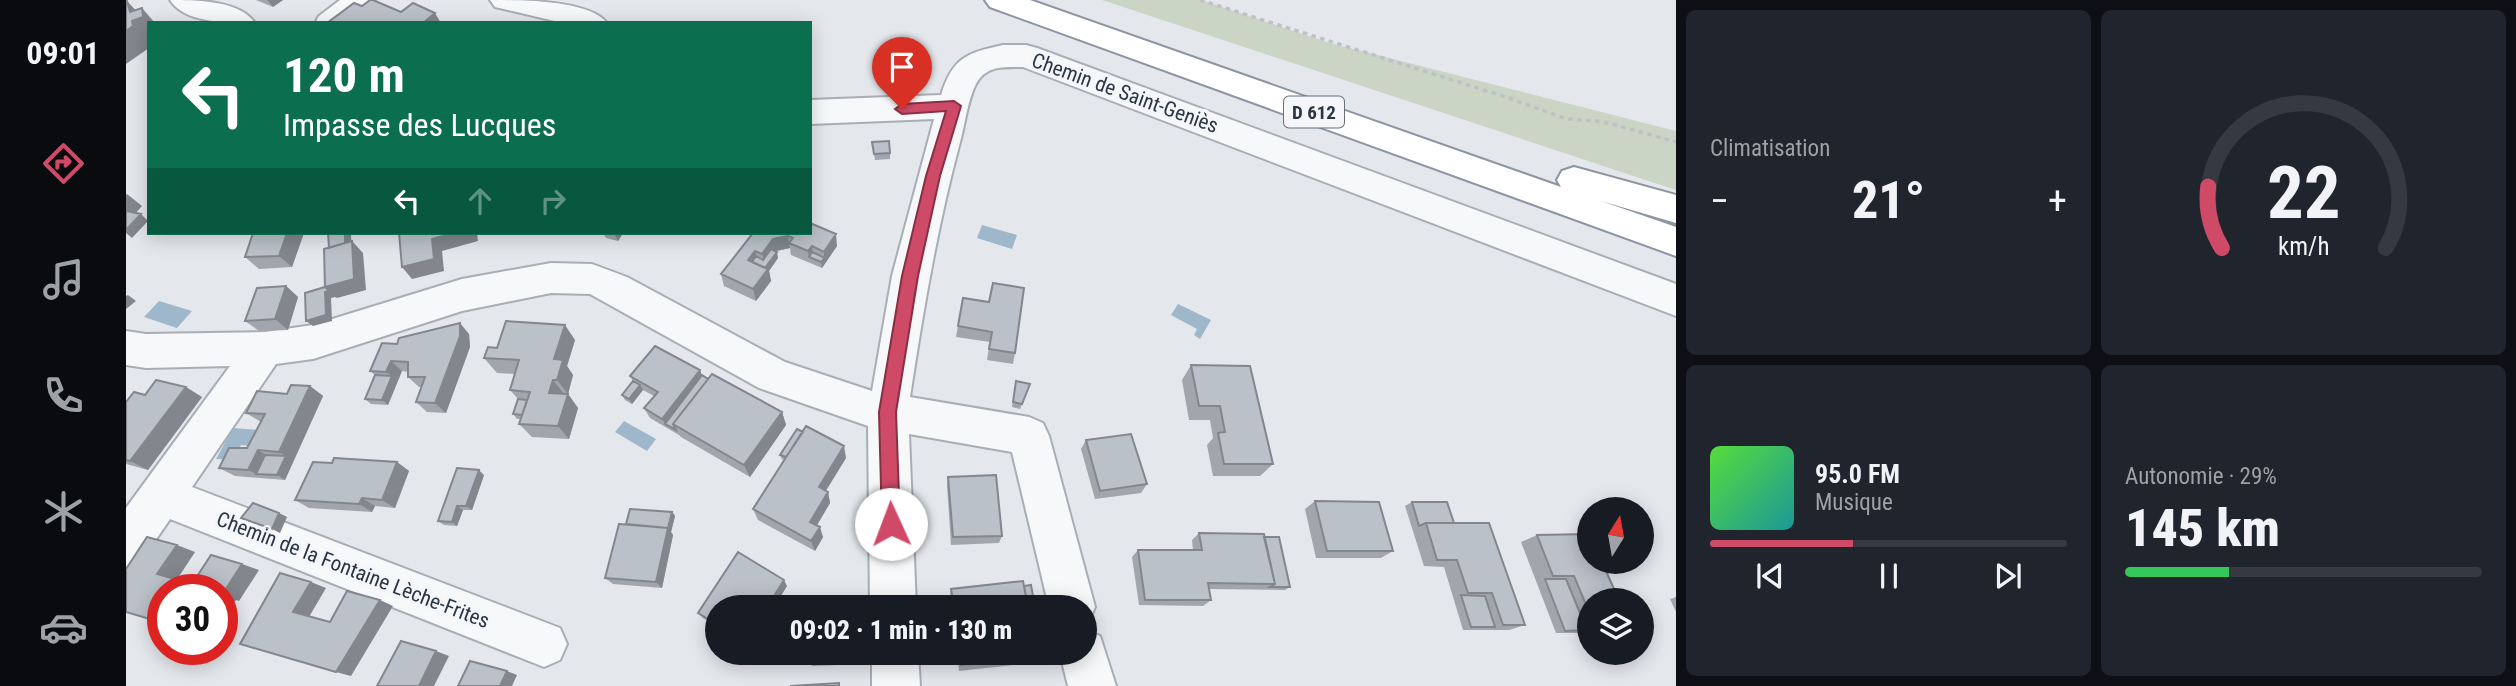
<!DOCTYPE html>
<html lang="fr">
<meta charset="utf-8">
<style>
body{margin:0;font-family:"Roboto Condensed",sans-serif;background:#20242c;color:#f1f3f6;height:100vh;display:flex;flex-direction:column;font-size:26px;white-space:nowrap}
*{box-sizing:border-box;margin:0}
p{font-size:23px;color:#9ea1a6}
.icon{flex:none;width:38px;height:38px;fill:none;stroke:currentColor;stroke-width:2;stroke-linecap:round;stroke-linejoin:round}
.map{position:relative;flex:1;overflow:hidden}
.panel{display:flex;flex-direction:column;gap:10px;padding:10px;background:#0d0f14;width:840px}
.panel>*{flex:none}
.hud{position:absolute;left:21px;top:21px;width:665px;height:214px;border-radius:0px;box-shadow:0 4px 18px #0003;background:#0b6e4f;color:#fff;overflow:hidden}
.needle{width:46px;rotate:11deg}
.tools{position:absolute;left:1451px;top:497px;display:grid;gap:14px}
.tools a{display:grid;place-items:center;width:77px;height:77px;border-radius:50%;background:#171b24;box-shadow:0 4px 18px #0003;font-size:35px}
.speed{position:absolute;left:21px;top:574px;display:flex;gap:14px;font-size:35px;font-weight:700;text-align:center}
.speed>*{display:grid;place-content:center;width:91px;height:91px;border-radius:50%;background:#171b24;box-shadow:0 4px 18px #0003;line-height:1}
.speed .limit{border:10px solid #d22;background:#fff;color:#111}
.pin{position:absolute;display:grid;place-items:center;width:60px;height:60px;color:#fff;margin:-72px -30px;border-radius:50% 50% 50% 0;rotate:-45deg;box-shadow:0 0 7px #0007}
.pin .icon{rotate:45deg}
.me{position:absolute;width:77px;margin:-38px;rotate:358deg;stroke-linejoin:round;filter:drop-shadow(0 0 5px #0008)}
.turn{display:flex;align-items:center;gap:24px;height:147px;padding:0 21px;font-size:32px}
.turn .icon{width:91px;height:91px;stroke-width:2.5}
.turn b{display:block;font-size:49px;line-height:60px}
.lanes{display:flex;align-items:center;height:66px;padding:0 21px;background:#0003;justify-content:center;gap:35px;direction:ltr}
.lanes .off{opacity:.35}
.big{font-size:52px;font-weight:800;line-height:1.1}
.panel .card{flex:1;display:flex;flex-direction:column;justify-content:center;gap:10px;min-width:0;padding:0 24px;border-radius:10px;background:#20242c}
.panel .dial{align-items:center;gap:0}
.dial svg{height:182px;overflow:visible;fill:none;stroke:#363941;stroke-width:7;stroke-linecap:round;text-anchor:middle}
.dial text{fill:#f1f3f6;stroke:none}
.song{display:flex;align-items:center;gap:21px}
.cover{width:84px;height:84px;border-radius:10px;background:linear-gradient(135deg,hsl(110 70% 55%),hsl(180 70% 35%))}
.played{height:7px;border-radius:4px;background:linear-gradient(90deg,#cf4a67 40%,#363941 40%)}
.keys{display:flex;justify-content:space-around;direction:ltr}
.heat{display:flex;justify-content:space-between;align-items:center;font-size:38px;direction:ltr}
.charge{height:10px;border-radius:5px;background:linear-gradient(90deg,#34c759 29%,#363941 0)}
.panel .tiles{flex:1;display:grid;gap:10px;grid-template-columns:repeat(2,1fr)}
.trip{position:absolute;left:579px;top:595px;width:392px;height:70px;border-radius:35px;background:#171b24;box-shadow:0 4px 18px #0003;font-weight:800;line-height:70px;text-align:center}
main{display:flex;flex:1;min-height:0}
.dock{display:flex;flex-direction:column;width:126px;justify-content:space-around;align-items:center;background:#090b0e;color:#9ea1a6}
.dock .icon{width:49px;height:49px}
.dock .current{color:#cf4a67}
.dock b{font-size:32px;color:#f1f3f6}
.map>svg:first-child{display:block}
</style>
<main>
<nav class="dock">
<b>09:01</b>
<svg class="icon current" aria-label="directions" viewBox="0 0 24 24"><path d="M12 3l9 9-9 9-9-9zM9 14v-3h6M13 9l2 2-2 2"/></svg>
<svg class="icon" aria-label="music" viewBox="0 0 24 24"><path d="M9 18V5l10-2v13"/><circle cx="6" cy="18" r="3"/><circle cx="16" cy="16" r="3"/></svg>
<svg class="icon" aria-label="phone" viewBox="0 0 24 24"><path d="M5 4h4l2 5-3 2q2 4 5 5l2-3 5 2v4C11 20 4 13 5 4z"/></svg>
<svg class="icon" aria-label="climate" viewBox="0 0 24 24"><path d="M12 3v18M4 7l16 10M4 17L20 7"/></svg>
<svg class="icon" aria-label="car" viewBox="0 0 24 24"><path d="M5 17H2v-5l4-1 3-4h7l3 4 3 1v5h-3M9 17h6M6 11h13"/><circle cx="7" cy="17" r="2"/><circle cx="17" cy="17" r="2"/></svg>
</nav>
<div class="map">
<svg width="1550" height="686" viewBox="0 0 1550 686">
<rect width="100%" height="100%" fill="#e4e7ec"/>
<path fill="#cad5c5" d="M976,0H1075L1204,43L1550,131V190Z"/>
<path fill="#9fb7cb" d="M856,225L891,235L886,249L851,238Z
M33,301L66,311L51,328L18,317Z
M1052,304L1085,320L1074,339L1068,335L1071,329L1045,315Z
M498,421L530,439L521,451L489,432Z
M107,428L134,430L126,446L115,445L107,460L90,459Z"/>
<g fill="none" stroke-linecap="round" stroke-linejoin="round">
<g stroke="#a9aeb6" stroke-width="4">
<path id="minor" d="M44,0C69,0 114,0 129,23C104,23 59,24 44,0Z
M214,0H249C233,25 215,23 189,23L193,16Z
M364,0C394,0 464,0 481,23H437L369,7Z
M877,45H900L911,48L1550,284V316L897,67C879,67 860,65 850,84C841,101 839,126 833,146C811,228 797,312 784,397L903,417L917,423L923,436L969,607L962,623L959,624V607H923L886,452L783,434L790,607H744L742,426L633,388L464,294L425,293L336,311L187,359L150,364L66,487L434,628L441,644L434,660L418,667L44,519L16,560L0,567V508L104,366L20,368L0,365V331L20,334L139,332L187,325L336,279L425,263L466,264L501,277L659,362L746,391L766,276L808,119L684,124V100L815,95C827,57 841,53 877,45Z
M959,630L974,636L990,686H942L934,653H959Z
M746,653H792L794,686H746Z"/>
</g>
<g stroke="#8b96a2" stroke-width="4">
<path id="highway" d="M859,0H904L1435,187L1431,180L1436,171L1448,167L1550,195V223L1475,201L1550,227V256L864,7Z"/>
</g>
<path stroke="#bec2c7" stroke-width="3.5" stroke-dasharray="4.5 4.5" stroke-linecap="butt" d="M1074,0L1383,98L1440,119L1475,121L1550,142"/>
<use href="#minor" fill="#f7f8fa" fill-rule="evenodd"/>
<use href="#highway" fill="#fff" fill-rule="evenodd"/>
</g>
<path fill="#a1a6ad" d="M130,0H157L147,7Z
M746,142L764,153V159L749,160Z
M178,233L166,267L133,269L119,257Z
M477,233H497L492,241L480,238Z
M627,233H684L711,246L696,268L665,255L664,248L650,251L652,258L643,271L645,281L630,301L598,286L595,274Z
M160,286L172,297L162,330L133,331L119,321Z
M837,298L889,353L887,364L861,360L864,342L830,337Z
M343,334L344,347L320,413L301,412L290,402L296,387H293L282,377V372L276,371L262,405L245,404L239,399L249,375L244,371L271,344Z
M449,340L441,366L447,375L442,394L452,408L443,439L406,437L393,424L395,419H391L387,414L392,399L384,390L389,374L371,373L358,358L371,348Z
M1065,365L1147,464L1134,476H1087L1081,445L1087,438L1084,420H1063L1056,380Z
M576,375L656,412L660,425L624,477L555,437L553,435L524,418L518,408L528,396L517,390L506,404L499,400L496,395L507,381L504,376Z
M904,384L894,409L886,407L889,386Z
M184,386L197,396L159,480L109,476L93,468L121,448L135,422L120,413L161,394Z
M19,395L76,397L22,470L0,464V402Z
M960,440L1021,484L1015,493L969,499L955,449Z
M654,455L720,458L700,491L702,492L704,503L691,525L697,537L689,551L632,520L627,509L658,460L656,459Z
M271,462L283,471L269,508L249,506L246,512L183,508L169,500L206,463Z
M358,475L346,510H337L331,526L318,525L312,521Z
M822,477L876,536L873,543L825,545L821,485Z
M1189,501L1267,551L1255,558H1190L1179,509Z
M1286,502L1328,523L1399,625L1383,630H1337L1318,567L1298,566L1279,506Z
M546,512L549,516L545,532L547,535L536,588L487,584L479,578L500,524Z
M1073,533L1138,537L1164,587L1159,590L1083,589L1085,600L1077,606L1013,605L1006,557L1012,550H1067L1066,540Z
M1463,534V633H1430L1395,542L1411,535Z
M661,586L648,607H592V628L577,618L572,613Z
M898,586L909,607H825L824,597L825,589Z
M1550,597V612L1544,599Z
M712,653V665L686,666L685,664Z
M831,653H917L918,660L916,662L906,663L833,671Z"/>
<path fill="#83878d" d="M141,0H157L147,7Z
M1,1L16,17V8L29,23H23V48L0,64V31L4,12Z
M309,13L315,23H297Z
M1,194L16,206L0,224V195Z
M15,214L22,221L6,238L0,233V230Z
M161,233H178L166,267L153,256Z
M219,233H222L225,235L226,256L220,250Z
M329,233H351L352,241L316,251L318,271L286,279L276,267L306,239Z
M491,233H497L492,241L489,235Z
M710,234L711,246L696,268L695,262L698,258V252Z
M662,236L664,248L650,251L639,266L636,254L647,239Z
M226,241L237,253L240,290L211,298L209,297L205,298L206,321L187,326L180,321L199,287Z
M686,246L687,258L683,257L684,263L682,251Z
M629,251L632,262L628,268L622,260Z
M651,252L652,258L643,271L645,281L630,301L627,289L636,272Z
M160,286L172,297L162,330L149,319Z
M2,295L10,301L0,309V296Z
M334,323L343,334L344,347L320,413L309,403Z
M439,325L449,340L441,366L447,375L442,394L452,408L443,439L432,426L442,394L431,380L428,359Z
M265,361L276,371L262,405L256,400L266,376L260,372Z
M574,370L578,381L539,424L536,419Z
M427,380L438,394L423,393Z
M514,385L517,390L506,404L503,399Z
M184,386L197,396L159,480L151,475L160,456L153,452Z
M60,387L76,397L22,470L4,461Z
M656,412L660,425L624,477L618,465Z
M718,446L720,458L695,498L693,487Z
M132,450L146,459L130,474L122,470Z
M271,462L283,471L269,508L256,500Z
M353,470L358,475L346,510L340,506Z
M702,492L704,503L687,532L684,522Z
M236,498L249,506L246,512L233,504Z
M331,506L337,510L331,526L326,522Z
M546,512L549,516L545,532L547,535L536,588L530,582Z
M153,513L161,517L154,533L146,529Z
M694,527L697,537L689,551L685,541Z
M51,545L69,552L50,581L31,574Z
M116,564L133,570L113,601L110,600L96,622V595Z
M658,580L661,586L648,607H641Z
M185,582L200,588L183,617L167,612Z
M254,600L267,606L225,676L210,672Z
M310,651L323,656L308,686H293Z
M381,671L391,675L386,686H374Z"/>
<path fill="#bbc1c9" stroke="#83878d" stroke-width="2" d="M244,0H247L275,12L287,3L309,13L297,23H201L228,3L236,6Z
M1,1L4,12L16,8L17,17L6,21L7,26L0,31V2Z
M763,141L764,153L748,154L746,142Z
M0,211L15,214L0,230Z
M684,223L710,234L698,252L686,246L682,251L663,243L667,238L662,236L647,239L636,254L629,251L622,260L642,269L627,289L595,274L627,233H684Z
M127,233H161L153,256L119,257Z
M202,233H219V243L203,248Z
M273,233H329L306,239L308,259L276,267Z
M226,241L228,279L199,287L198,249Z
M645,249L651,252L639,268L626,262L630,256L637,260Z
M686,252L699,258L695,262L683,257Z
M867,283L898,288L889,353L863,349L866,332L832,326L837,298L863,302Z
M160,286L149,319L119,321L131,288Z
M199,287L203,291L199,292L200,315L180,321L179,293Z
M380,321L439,325L428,359L437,360L431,380H427L423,393L442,394L432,426L393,424L404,392L384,390L393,360L358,358L362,347L371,348Z
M334,323V336L309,403L290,402L299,377H282V362L265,361L260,372L244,371L256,343L271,344L273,338Z
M529,346L574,370L536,419L518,408L532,392L504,376Z
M1065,365L1124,366L1147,464H1098L1092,433L1099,432L1094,406H1073Z
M586,374L656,412L618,465L547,424Z
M249,375L266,376L256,400L239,399Z
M576,375L582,379L547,424L550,430L539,424Z
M30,380L60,387L4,461L0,460V402L8,392L19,395Z
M507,381L514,385L503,399L496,395Z
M890,381L904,384L896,404L887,402Z
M165,385L184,386L153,452L132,450L122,470L93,468L103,448H121L139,414L120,413L131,391L161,394Z
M392,399L401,400L396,415L387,414Z
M680,426L718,446L693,487L702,492L684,522L694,527L685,541L627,509Z
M671,429L677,432L660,457L654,455Z
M1005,434L1021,484L974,491L960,440Z
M139,455L160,456L151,475L130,474Z
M208,458L271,462L256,500L236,498L233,504L169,500L187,462L206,463Z
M331,468L353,470L340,506H331L326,522L312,521Z
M870,475L876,536L827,537L822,477Z
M1189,501L1253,502L1267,551H1201Z
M1286,502H1321L1328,523H1300L1293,526Z
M127,503L153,513L146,529L115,518Z
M504,509L546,512L542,528L500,524Z
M1300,523H1363L1399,625H1377L1366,593H1342L1331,560H1311Z
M493,524L542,528L530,582L479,578Z
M1073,533L1138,534L1149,584L1082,583L1085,600H1019L1012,550H1076Z
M1463,534V562H1476L1493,600H1463V612L1448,576H1427L1411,535Z
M21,537L51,545L31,574L66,584L85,555L116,564L96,595V590H37V623L0,612V569Z
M1138,537H1153L1164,587H1144L1149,584Z
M612,552L658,580L641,607H629L621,603L618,607H592V625L572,613Z
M154,573L185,582L167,612L204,622L221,591L254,600L210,672L114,644Z
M1419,579H1440L1461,630L1439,631Z
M897,581L902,607H828L825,589Z
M905,585L909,607H902L898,586Z
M1335,595L1359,596L1369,627H1345Z
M275,641L310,651L293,686H251Z
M685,653H711V662L685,664Z
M834,653H910L911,657L835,665Z
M910,653H917L918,660L908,661L911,657Z
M344,661L381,671L374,686H332Z
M713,683V686H664Z"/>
<path fill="#cf4a67" stroke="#873043" stroke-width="2" d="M828,101L835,106L814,176L792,276L770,412L774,524L771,530L765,532L759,530L756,524L753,412L776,276L800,176L820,111L776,114L769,109L776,104Z"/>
<g text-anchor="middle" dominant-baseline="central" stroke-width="7" stroke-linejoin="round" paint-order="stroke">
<rect fill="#f4f6f9" stroke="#67707a" stroke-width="2" x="1158" y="96.5" width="60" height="31" rx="5"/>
<g font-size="19" font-weight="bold" fill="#2b3644">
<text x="1188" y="112">D 612</text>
</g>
<g font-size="21" fill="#2b3644" stroke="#f4f6f9">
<text transform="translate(999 93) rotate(20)">Chemin de Saint-Geniès</text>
<text transform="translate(227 570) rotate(21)">Chemin de la Fontaine Lèche-Frites</text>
</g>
</g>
</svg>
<div class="tools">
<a><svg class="needle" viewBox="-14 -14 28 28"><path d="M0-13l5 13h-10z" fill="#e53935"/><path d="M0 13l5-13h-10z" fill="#9ea1a6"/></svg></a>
<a><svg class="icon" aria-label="layers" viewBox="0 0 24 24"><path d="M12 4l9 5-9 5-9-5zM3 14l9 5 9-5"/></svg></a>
</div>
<div class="speed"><div class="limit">30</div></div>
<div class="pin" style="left:776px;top:109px;background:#d93025"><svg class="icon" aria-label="arrive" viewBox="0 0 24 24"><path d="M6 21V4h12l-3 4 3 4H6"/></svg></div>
<svg class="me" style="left:765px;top:524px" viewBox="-20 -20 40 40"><circle r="19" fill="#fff"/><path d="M0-13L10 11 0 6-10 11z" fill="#cf4a67"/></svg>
<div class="trip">09:02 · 1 min · 130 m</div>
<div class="hud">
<div class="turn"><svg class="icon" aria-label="left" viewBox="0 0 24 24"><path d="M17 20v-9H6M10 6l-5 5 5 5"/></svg><div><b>120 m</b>Impasse des Lucques</div></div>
<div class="lanes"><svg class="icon" aria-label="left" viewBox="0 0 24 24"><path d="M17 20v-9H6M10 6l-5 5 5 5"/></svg><svg class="icon off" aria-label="ahead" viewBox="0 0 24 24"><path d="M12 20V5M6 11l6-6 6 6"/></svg><svg class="icon off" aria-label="right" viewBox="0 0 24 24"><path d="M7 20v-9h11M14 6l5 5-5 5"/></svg></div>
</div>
</div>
<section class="panel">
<div class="tiles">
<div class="card"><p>Climatisation</p>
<div class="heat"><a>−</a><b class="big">21°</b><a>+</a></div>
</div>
<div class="card dial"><svg viewBox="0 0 100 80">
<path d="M14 69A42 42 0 1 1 86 69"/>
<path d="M14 69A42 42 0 0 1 8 42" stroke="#cf4a67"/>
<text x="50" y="56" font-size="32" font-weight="700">22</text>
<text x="50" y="72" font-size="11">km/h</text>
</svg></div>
<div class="card">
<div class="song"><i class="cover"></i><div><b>95.0 FM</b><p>Musique</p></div></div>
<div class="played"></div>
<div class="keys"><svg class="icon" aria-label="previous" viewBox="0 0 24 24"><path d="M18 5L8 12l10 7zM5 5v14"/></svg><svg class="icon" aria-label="pause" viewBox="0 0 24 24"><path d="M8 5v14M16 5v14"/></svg><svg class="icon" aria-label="next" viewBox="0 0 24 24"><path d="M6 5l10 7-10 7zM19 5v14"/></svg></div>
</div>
<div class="card"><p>Autonomie · 29%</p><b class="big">145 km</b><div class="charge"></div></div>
</div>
</section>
</main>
